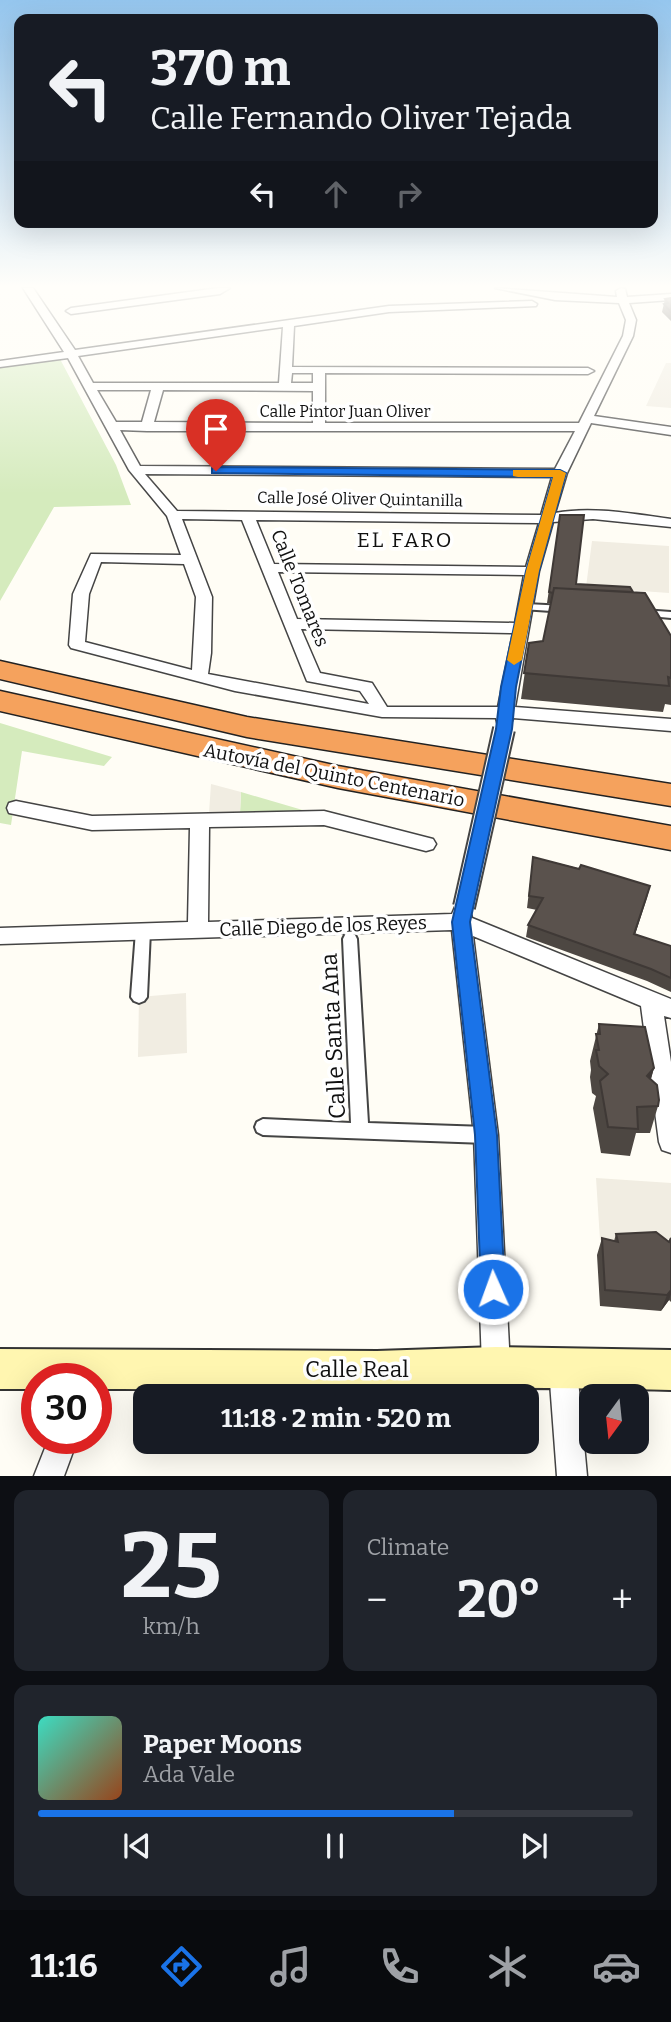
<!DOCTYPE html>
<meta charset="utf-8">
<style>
body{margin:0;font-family:Bitter,serif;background:#20242c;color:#f1f3f6;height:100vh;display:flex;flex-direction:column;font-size:26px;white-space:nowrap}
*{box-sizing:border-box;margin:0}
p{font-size:23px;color:#9ea1a6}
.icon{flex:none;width:38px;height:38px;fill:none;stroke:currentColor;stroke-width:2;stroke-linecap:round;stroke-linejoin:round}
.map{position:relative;height:1476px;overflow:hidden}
.details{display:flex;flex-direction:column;gap:14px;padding:14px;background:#0d0f14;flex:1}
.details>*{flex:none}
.banner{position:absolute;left:14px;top:14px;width:644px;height:214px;border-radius:14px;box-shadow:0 7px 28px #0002;background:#171b24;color:#f1f3f6;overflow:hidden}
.needle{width:46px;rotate:195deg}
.tools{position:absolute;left:579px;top:1384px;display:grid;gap:14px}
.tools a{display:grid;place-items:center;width:70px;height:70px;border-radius:14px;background:#171b24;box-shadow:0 7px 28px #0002;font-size:35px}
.speed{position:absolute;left:21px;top:1363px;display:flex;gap:14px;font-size:35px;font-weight:700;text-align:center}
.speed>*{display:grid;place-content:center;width:91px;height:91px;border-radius:50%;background:#171b24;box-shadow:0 7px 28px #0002;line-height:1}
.speed .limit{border:10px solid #d22;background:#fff;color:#111}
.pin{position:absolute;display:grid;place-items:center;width:60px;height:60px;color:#fff;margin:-72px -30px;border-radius:50% 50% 50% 0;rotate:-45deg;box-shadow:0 0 7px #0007}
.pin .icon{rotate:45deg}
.me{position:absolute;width:77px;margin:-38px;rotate:358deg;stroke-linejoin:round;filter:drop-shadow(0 0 5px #0008)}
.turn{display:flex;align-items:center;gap:24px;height:147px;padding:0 21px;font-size:32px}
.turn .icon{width:91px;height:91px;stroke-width:2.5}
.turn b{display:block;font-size:49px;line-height:60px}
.lanes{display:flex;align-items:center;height:66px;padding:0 21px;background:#0003;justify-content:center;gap:35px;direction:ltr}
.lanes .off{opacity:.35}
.big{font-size:52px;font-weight:700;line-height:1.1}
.details .tile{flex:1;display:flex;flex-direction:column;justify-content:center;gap:10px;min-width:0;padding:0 24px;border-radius:14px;background:#20242c}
.details .dial{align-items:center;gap:0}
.dial b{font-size:91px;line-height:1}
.song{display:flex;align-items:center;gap:21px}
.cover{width:84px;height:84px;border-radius:10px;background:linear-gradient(135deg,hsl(170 70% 55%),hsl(20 70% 35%))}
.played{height:7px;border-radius:4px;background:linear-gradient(90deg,#1a73e8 70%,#363941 70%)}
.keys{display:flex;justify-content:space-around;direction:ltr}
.heat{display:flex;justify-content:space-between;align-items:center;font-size:38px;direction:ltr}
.details .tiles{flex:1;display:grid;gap:14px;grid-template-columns:1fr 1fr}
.tile:last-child{grid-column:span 2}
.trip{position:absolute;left:133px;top:1384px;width:406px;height:70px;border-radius:14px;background:#171b24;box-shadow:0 7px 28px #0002;font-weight:700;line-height:70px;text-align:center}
.menu{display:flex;height:112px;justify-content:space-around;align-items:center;background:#090b0e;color:#9ea1a6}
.menu .icon{width:49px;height:49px}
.menu .current{color:#1a73e8}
.menu b{font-size:32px;color:#f1f3f6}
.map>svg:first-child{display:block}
</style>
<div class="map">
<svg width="671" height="1476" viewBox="0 0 671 1476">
<rect width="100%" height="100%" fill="#fffdf5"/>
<path fill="#d5ebbd" d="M60,359L116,465L131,505L54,507L0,601V368Z
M0,723L112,757L104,766L22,751L11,825L0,823Z
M241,792L306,811L240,813Z"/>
<path fill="#f1ede2" d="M666,363H671V408L646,406Z
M592,541L669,546V593L586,587Z
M211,784L241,792L240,813H209Z
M186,993L187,1053L138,1057L139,997Z
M596,1178L671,1183V1239L600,1240Z"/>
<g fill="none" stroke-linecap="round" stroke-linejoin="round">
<g stroke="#444" stroke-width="4">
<path id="pedestrian" d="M526,604L566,606L571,609L566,612L522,609L521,607Z
M643,610L671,612V618L639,615L638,613L639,611Z
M143,925L148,927L150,931L147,997L144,1001L139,1003L134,1001L131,997L136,931L138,927Z
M350,933L355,935L357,939L368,1123L486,1127L492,1130L494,1135L492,1140L486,1143L263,1135L257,1132L255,1127L257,1122L263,1119L351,1123L343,939L345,935Z"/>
</g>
<g stroke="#444" stroke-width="3">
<path id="minor" d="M23,288H33L75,350L389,306L532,301L537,304L536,306L389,312L294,326L292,367L588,368L594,371L588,374L325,373V423H579L623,336L626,320L619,303L555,300L495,288L617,297L616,291L621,288L625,289L627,297L671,294V300L629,303L636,320L633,336L594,416L671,427V435L591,423L567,473L555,513C593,506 633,514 671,519V527L593,519L553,522L539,571L515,707L671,719V731L513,718L510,726H498L496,718L382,717L235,691L71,648L69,645L73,594L91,554L181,555L167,516L129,470L68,358L0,367V361L64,352ZM283,327L279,383H93L78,356ZM292,373H313V383H291ZM97,390H151L142,422H116ZM163,390L313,391V423L154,422ZM120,430L147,431H575L555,469L140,466ZM145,474L552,477L541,515L177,511ZM182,519L242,520L307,681L360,691L369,704L208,674L211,653L212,597ZM256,520L539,523L526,567L274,564ZM101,562L184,564L196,597L192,670L85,642L89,594ZM278,572L524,575L515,623L297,619ZM301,629L513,633L498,707H387L372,683L320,673Z
M218,288H230L220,294L71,314L66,311L71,308Z
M16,801L92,816L324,811L433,839L436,844L433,849L426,851L324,825L209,827L208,922L452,914L455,907L462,905L469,907L472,918L671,999V1018L664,1016L671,1062V1153L662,1150L659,1142L641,1006L473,936L498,1135L510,1366L506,1376L496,1380L486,1376L482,1366L474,1135L452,930L0,944V928L188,922L190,828L92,830L9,813L7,808L9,803Z
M563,1355L573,1359L577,1369L587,1476H557L549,1369L553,1359Z
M49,1438H78L64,1476H34Z"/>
</g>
<g stroke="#333" stroke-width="4">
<path id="secondary" d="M496,1347L671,1350V1390C479,1385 288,1390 96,1389V1379H37V1389H0V1349L377,1351Z"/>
</g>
<g stroke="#222" stroke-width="3">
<path id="motorway" d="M0,661L247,717L671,784V806L247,737L0,679Z
M0,691L338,766L671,826V850L338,788L0,711Z"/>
</g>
<use href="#pedestrian" fill="#fff" fill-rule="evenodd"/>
<use href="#minor" fill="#fff" fill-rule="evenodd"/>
<use href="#secondary" fill="#fff6b0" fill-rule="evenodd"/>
<use href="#motorway" fill="#f5a25d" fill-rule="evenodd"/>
<g stroke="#444" stroke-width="24" stroke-linecap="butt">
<path id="minor-bridge" d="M464,907L504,729"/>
</g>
<use href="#minor-bridge" stroke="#fff" stroke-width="20"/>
</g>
<path fill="#4d4742" d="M671,298V321L662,312L665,299Z
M560,515L576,584L633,592L671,636V705L665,704L663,712L521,699L529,643L543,641L551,603H547Z
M533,857L650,886L635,934L671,946V992L647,981L526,937L528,925L537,910L527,908Z
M599,1024L654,1068L651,1079L658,1106L650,1133H636L630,1156L601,1153L593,1108L596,1096L592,1093L590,1077L591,1070L590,1061Z
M616,1234L669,1242L671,1238V1302L669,1300L661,1311L600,1306L597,1255L602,1238L614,1241Z"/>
<path fill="#3f3936" d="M650,886L647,898L631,947L634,934Z
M654,1068L646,1095L647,1076Z
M671,1290V1294L669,1300L661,1311L667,1295Z"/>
<path fill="#5a524d" stroke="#3f3936" stroke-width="2" d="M671,298V312L664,304L668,303L665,299Z
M560,515H584L576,584L630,587L633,592L554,588L553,593L549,592Z
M554,588L645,593L671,636V678L668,677L669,686L524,673L529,643L543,641Z
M533,857L579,869L581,865L650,886L634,934L671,946V978L651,969L528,925L543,898L529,896Z
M599,1024L645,1027L654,1068L647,1076L657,1085L659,1100L658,1106L637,1107L638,1129L608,1127L600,1081L608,1074L599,1066L596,1050H599L596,1034H600Z
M656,1232L669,1242L671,1238V1290L667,1295L605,1290L602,1238L618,1242L616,1234Z"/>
<linearGradient id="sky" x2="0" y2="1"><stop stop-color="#95c6ee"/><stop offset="0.58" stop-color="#fffefa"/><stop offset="1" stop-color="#fffefa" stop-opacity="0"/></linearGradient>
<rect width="671" height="494" fill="url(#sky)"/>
<path fill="#1a73e8" stroke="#114b97" stroke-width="2" d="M216,467L560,470L566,473L539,571L516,687L512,729L470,922L497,1135L505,1289L501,1298L493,1301L484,1298L481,1289L475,1135L452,922L496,729L501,687L526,571L553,477L212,473V468Z"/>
<path fill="#f59e0b" d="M513,470H560L566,473L539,571L522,660L514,665L507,660L526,571L553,477H518L513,476Z"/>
<g text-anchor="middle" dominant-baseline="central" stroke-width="7" stroke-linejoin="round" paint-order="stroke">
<g font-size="16" fill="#111" stroke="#fff">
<text x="345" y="411">Calle Pintor Juan Oliver</text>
<text transform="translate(360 499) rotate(1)">Calle José Oliver Quintanilla</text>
</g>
<g font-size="19" fill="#111" stroke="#fff">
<text transform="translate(300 588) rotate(68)">Calle Tomares</text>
<text transform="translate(334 775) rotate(11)">Autovía del Quinto Centenario</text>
<text transform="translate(323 926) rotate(-2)">Calle Diego de los Reyes</text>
</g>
<g font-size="21" letter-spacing="2" fill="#111" stroke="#fff">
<text x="405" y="540">EL FARO</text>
</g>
<g font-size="23" fill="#111" stroke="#fff">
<text transform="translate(333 1036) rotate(-93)">Calle Santa Ana</text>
<text x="357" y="1369">Calle Real</text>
</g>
</g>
</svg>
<div class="tools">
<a><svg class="needle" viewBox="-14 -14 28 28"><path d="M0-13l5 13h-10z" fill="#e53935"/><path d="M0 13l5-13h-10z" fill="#9ea1a6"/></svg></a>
</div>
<div class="speed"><div class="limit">30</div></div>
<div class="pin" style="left:216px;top:471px;background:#d93025"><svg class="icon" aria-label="arrive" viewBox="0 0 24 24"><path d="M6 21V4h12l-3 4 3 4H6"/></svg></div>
<svg class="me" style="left:493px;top:1289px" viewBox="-20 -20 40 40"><circle r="17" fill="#1a73e8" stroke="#fff" stroke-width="3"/><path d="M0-11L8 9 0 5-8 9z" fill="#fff"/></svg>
<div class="trip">11:18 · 2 min · 520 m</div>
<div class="banner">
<div class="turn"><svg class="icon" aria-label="left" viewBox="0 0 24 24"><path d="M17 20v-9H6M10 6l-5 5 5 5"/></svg><div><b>370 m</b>Calle Fernando Oliver Tejada</div></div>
<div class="lanes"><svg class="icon" aria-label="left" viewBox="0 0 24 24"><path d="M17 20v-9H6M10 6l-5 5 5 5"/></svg><svg class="icon off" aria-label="ahead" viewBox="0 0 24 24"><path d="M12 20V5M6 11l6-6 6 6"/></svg><svg class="icon off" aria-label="right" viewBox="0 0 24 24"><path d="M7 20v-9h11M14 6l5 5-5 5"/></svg></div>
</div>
</div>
<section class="details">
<div class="tiles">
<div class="tile dial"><b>25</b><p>km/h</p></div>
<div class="tile"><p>Climate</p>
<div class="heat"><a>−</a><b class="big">20°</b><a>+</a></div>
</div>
<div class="tile">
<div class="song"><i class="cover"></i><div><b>Paper Moons</b><p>Ada Vale</p></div></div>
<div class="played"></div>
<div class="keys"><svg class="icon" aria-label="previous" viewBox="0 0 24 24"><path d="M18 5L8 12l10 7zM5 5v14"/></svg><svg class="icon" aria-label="pause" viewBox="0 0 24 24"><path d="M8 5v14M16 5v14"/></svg><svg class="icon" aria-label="next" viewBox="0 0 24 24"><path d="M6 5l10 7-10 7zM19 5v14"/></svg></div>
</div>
</div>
</section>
<nav class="menu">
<b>11:16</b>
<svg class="icon current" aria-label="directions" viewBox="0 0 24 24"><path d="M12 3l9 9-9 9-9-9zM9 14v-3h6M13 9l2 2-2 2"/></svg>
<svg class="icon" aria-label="music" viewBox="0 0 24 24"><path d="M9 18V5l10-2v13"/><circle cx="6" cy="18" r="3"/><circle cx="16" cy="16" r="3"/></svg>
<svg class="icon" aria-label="phone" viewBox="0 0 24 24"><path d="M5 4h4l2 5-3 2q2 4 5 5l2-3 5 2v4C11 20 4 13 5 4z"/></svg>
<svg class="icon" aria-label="climate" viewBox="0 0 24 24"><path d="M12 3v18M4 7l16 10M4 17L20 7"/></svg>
<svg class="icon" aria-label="car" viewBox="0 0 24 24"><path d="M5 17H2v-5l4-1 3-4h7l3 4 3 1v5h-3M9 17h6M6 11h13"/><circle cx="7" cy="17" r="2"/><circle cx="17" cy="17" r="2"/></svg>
</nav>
